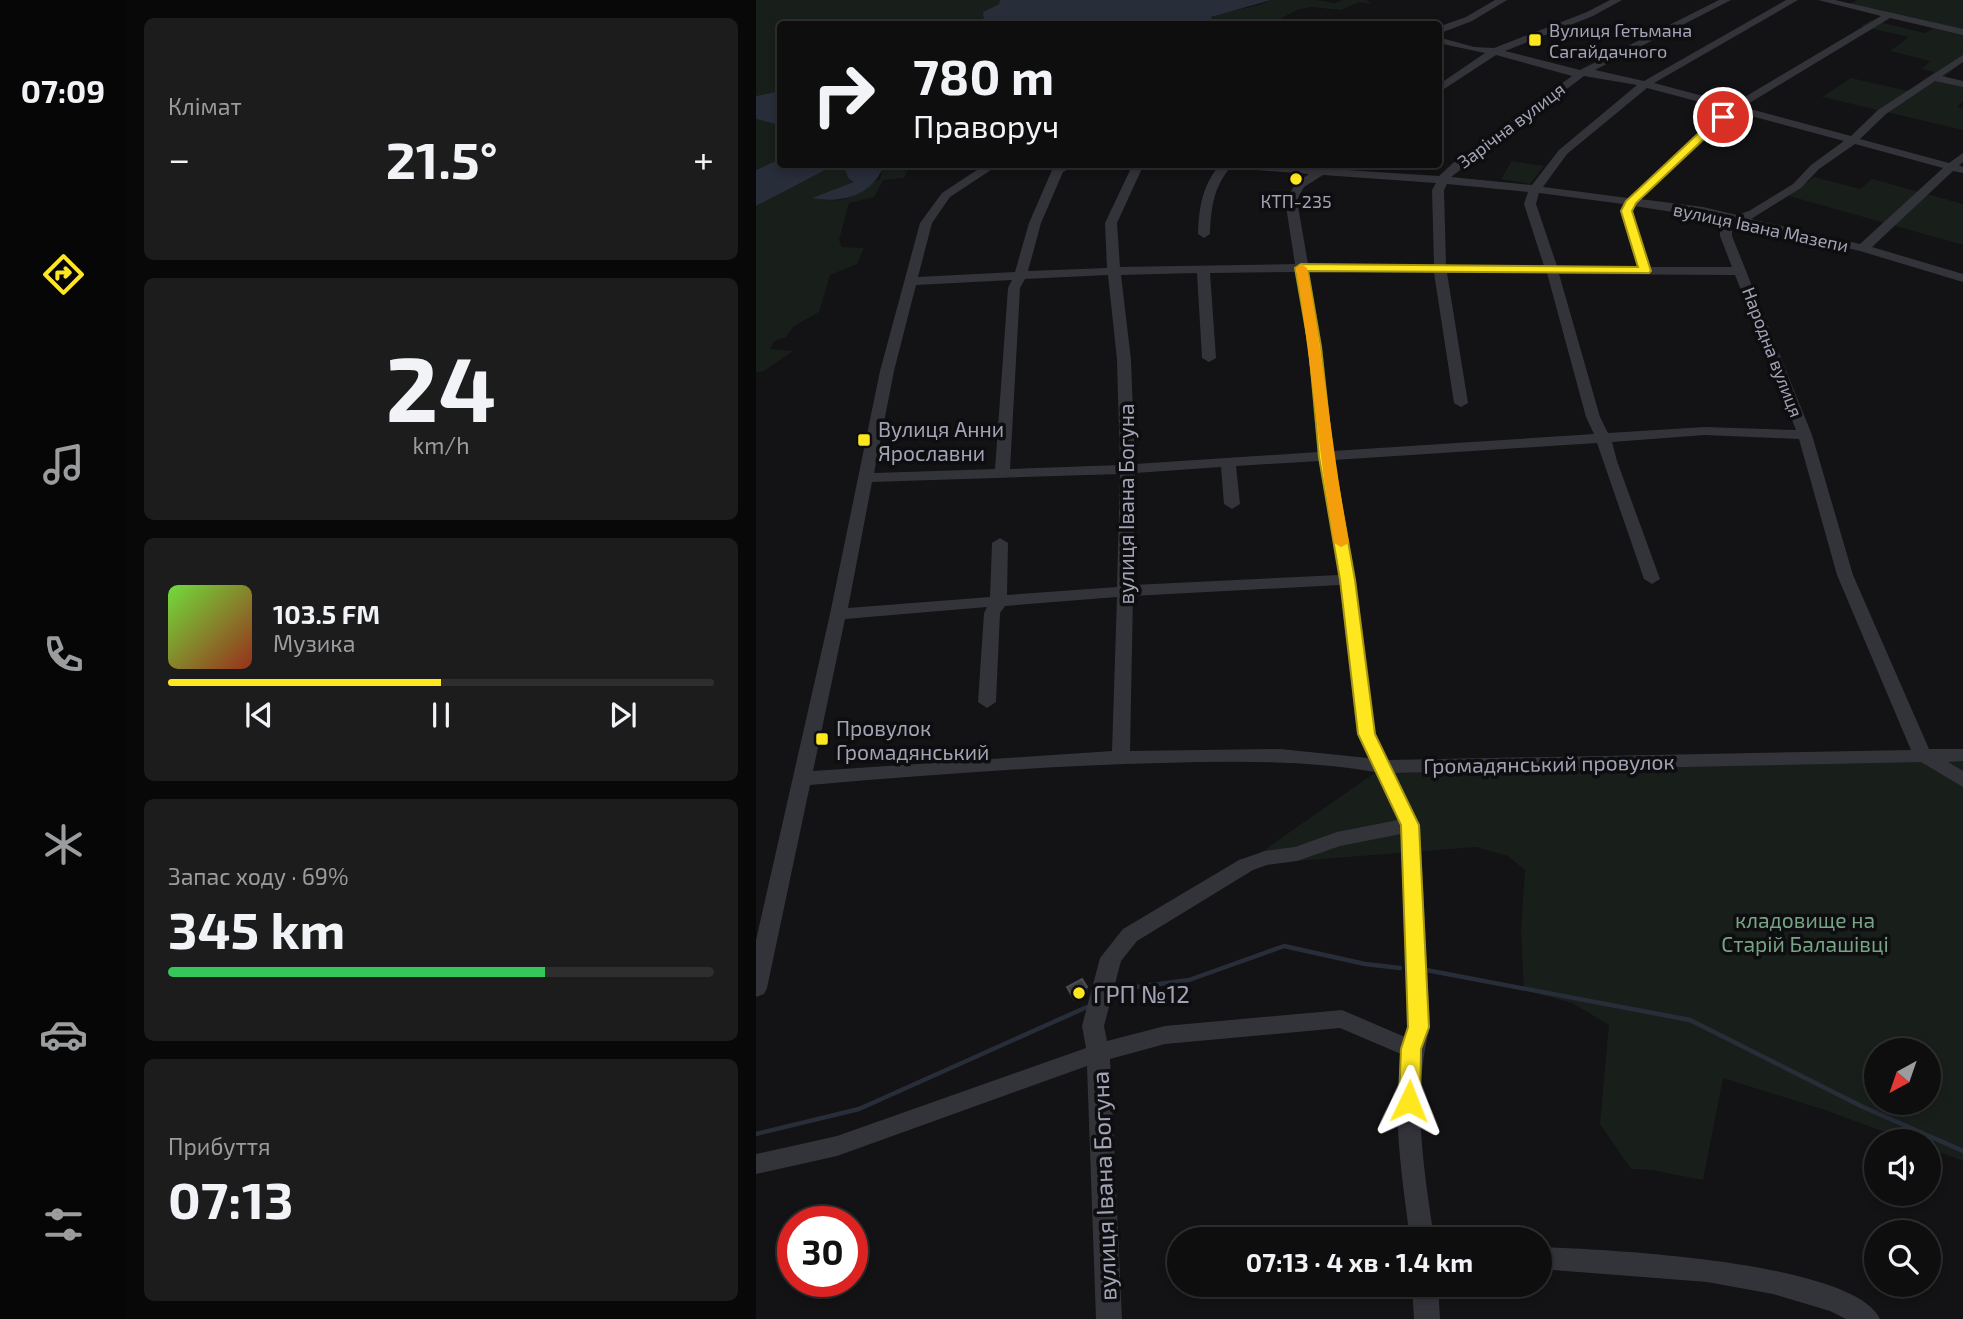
<!DOCTYPE html>
<html lang="uk">
<meta charset="utf-8">
<style>
body{margin:0;font-family:"Exo 2",sans-serif;background:#1c1c1d;color:#f1f3f6;height:100vh;display:flex;flex-direction:column;font-size:26px;white-space:nowrap}
*{box-sizing:border-box;margin:0}
p{font-size:23px;color:#9b9c9e}
.icon{flex:none;width:38px;height:38px;fill:none;stroke:currentColor;stroke-width:2;stroke-linecap:round;stroke-linejoin:round}
.map{position:relative;flex:1;overflow:hidden}
.drawer{display:flex;flex-direction:column;gap:18px;padding:18px;background:#080808;width:630px}
.drawer>*{flex:none}
.banner{position:absolute;left:21px;top:21px;width:665px;height:147px;border-radius:7px;box-shadow:0 4px 10px #0003,0 0 0 2px #2e2e2f;background:#0e0e0f;color:#f1f3f6;overflow:hidden}
.needle{width:46px;rotate:220deg}
.fabs{position:absolute;left:1108px;top:1038px;display:grid;gap:14px}
.fabs a{display:grid;place-items:center;width:77px;height:77px;border-radius:50%;background:#0e0e0f;box-shadow:0 4px 10px #0003,0 0 0 2px #2e2e2f;font-size:35px}
.speed{position:absolute;left:21px;top:1206px;display:flex;gap:14px;font-size:35px;font-weight:700;text-align:center}
.speed>*{display:grid;place-content:center;width:91px;height:91px;border-radius:50%;background:#0e0e0f;box-shadow:0 4px 10px #0003,0 0 0 2px #2e2e2f;line-height:1}
.speed .limit{border:10px solid #d22;background:#fff;color:#111}
.pin{position:absolute;display:grid;place-items:center;width:60px;height:60px;color:#fff;margin:-30px;border:4px solid #fff;border-radius:50%;box-shadow:0 2px 7px #0007}
.me{position:absolute;width:77px;margin:-38px;rotate:2deg;stroke-linejoin:round;filter:drop-shadow(0 0 5px #0008)}
.turn{display:flex;align-items:center;gap:24px;height:147px;padding:0 21px;font-size:32px}
.turn .icon{width:91px;height:91px;stroke-width:2.5}
.turn b{display:block;font-size:49px;line-height:60px}
.big{font-size:52px;font-weight:700;line-height:1.1}
.drawer .card{flex:1;display:flex;flex-direction:column;justify-content:center;gap:10px;min-width:0;padding:0 24px;border-radius:10px;background:#1c1c1d}
.drawer .dial{align-items:center;gap:0}
.dial b{font-size:91px;line-height:1}
.song{display:flex;align-items:center;gap:21px}
.cover{width:84px;height:84px;border-radius:10px;background:linear-gradient(135deg,hsl(100 70% 55%),hsl(10 70% 35%))}
.played{height:7px;border-radius:4px;background:linear-gradient(90deg,#ffe71f 50%,#2e2e2f 50%)}
.keys{display:flex;justify-content:space-around;direction:ltr}
.heat{display:flex;justify-content:space-between;align-items:center;font-size:38px;direction:ltr}
.charge{height:10px;border-radius:5px;background:linear-gradient(90deg,#34c759 69%,#2e2e2f 0)}
.trip{position:absolute;left:411px;top:1227px;width:385px;height:70px;border-radius:35px;background:#0e0e0f;box-shadow:0 4px 10px #0003,0 0 0 2px #2e2e2f;font-weight:700;line-height:70px;text-align:center}
main{display:flex;flex:1;min-height:0}
.tab-bar{display:flex;flex-direction:column;width:126px;justify-content:space-around;align-items:center;background:#060606;color:#9b9c9e}
.tab-bar .icon{width:49px;height:49px}
.tab-bar .current{color:#ffe71f}
.tab-bar b{font-size:32px;color:#f1f3f6}
.map>svg:first-child{display:block}
</style>
<main>
<nav class="tab-bar">
<b>07:09</b>
<svg class="icon current" aria-label="directions" viewBox="0 0 24 24"><path d="M12 3l9 9-9 9-9-9zM9 14v-3h6M13 9l2 2-2 2"/></svg>
<svg class="icon" aria-label="music" viewBox="0 0 24 24"><path d="M9 18V5l10-2v13"/><circle cx="6" cy="18" r="3"/><circle cx="16" cy="16" r="3"/></svg>
<svg class="icon" aria-label="phone" viewBox="0 0 24 24"><path d="M5 4h4l2 5-3 2q2 4 5 5l2-3 5 2v4C11 20 4 13 5 4z"/></svg>
<svg class="icon" aria-label="climate" viewBox="0 0 24 24"><path d="M12 3v18M4 7l16 10M4 17L20 7"/></svg>
<svg class="icon" aria-label="car" viewBox="0 0 24 24"><path d="M5 17H2v-5l4-1 3-4h7l3 4 3 1v5h-3M9 17h6M6 11h13"/><circle cx="7" cy="17" r="2"/><circle cx="17" cy="17" r="2"/></svg>
<svg class="icon" aria-label="filters" viewBox="0 0 24 24"><path d="M4 7h16M4 17h16"/><circle cx="9" cy="7" r="2"/><circle cx="15" cy="17" r="2"/></svg>
</nav>
<section class="drawer">
<div class="card"><p>Клімат</p>
<div class="heat"><a>−</a><b class="big">21.5°</b><a>+</a></div>
</div>
<div class="card dial"><b>24</b><p>km/h</p></div>
<div class="card">
<div class="song"><i class="cover"></i><div><b>103.5 FM</b><p>Музика</p></div></div>
<div class="played"></div>
<div class="keys"><svg class="icon" aria-label="previous" viewBox="0 0 24 24"><path d="M18 5L8 12l10 7zM5 5v14"/></svg><svg class="icon" aria-label="pause" viewBox="0 0 24 24"><path d="M8 5v14M16 5v14"/></svg><svg class="icon" aria-label="next" viewBox="0 0 24 24"><path d="M6 5l10 7-10 7zM19 5v14"/></svg></div>
</div>
<div class="card"><p>Запас ходу · 69%</p><b class="big">345 km</b><div class="charge"></div></div>
<div class="card"><p>Прибуття</p><b class="big">07:13</b></div>
</section>
<div class="map">
<svg width="1207" height="1319" viewBox="0 0 1207 1319">
<rect width="100%" height="100%" fill="#131214"/>
<path fill="#181f1b" fill-rule="evenodd" d="M0,0H244L243,4L228,12L229,18L218,24H24V91L0,96Z
M515,0H559L579,3L588,0H611L615,4L603,2L585,10L556,7L543,9L514,24H471L456,20L455,17C474,9 497,9 515,0Z
M1101,0H1207V62L1188,77L1207,83V101L1201,107L1207,109V130L1066,97L1095,78L1152,91L1178,72L1166,69L1174,61L1134,51L1153,37L1105,26L1115,20L1169,33L1178,28L1090,6Z
M0,119L24,125V152L18,155L24,159L0,170Z
M756,161L788,166L774,184L745,179Z
M79,165H93L89,170L99,182L57,198C96,206 95,193 124,179L128,165H154L148,178L127,180L118,197L93,203L83,240L86,247L108,248L101,264L74,275L63,312L38,326L30,337L18,341L14,349L37,351L8,371L0,373V206Z
M1058,177L1104,189L1116,179L1207,204V245L1033,196Z
M1160,760L1207,761V1161L1173,1148L1172,1141H1153L1069,1110L967,1078L947,1180L896,1170L875,1169L844,1124L853,1025L816,1003L768,990L765,931L769,870L752,856L720,847L487,865L617,774ZM1120,1050H1172V1102H1120Z"/>
<path fill="#272d39" d="M244,0H515L455,17L457,22L471,24H218L228,18L227,12L243,4Z
M24,91V125L0,119V96Z
M24,159V164L79,165L0,206V170Z
M93,165H128C117,195 87,204 56,198L98,182L93,179L89,170Z"/>
<g fill="none" stroke-linecap="round" stroke-linejoin="round">
<path stroke="#272d39" stroke-width="4.5" d="M670,970L934,1020L1107,1107L1207,1151
M357,995L373,988L433,980L528,946L609,964L644,968
M0,1134L103,1109L331,1007"/>
<path fill="#33333a" fill-rule="evenodd" d="M739,0H751L716,21L682,34V27L710,17Z
M854,0H866L837,16L749,51L824,70L963,0H975L839,70L888,81L1030,0H1042L898,83L977,104L1125,16L1062,0H1079L1207,29V35L1134,18L987,107L1095,136L1122,110L1207,55V62L1186,76L1207,81V87L1179,81L1130,114L1104,139L1193,163L1207,153V162L1203,165L1207,167V173L1197,171L1116,247L1207,274V282L1104,251L982,223L976,225V236L1056,435L1097,575L1173,749H1207V761L1192,762L1207,771V787L1165,762L638,773L664,825L674,1027C655,1098 668,1168 678,1239H654C646,1177 636,1117 645,1054L584,1028L409,1044L354,1059L366,1319H340L331,1066L81,1156L0,1174V1154L81,1136L330,1048L326,1026L344,958L367,929L483,860L509,851L539,847L581,832L642,820L619,772C549,760 477,761 406,763C288,766 171,775 54,785L11,988L8,994L0,997V940L74,614L124,371L164,223L186,193L230,164H244L194,197L176,223L162,277L259,272L273,223L296,170L306,164H322L307,172L285,223L272,271L351,268L349,223L377,164H388L361,223L364,267L539,264L529,200L540,183L553,174L474,168C457,188 455,209 454,234L448,238L442,234C443,208 446,187 462,167L459,164L562,168L567,164H580L576,169L683,176L697,163L816,76L740,55L682,93V85L729,53L682,43V37L718,47L738,48L831,12ZM828,76L881,85L803,150L776,185L695,177ZM891,88L970,109L872,198L787,187L811,154ZM980,112L1088,141L1055,165L1037,184L993,211L981,215L947,207L884,199ZM1099,144L1187,168L1104,244L995,219L1045,188L1063,169ZM567,175L680,183L676,190L678,265L552,264L541,200L548,187ZM691,184L772,192L768,204L788,266L690,265L688,190ZM783,193L867,204L864,210L881,266H801L780,204ZM878,206L968,220L964,223V236L976,267H894L876,210ZM540,272L552,347L562,452L379,464L375,360L365,275L441,273L446,358L453,362L460,358L454,273ZM553,272L678,273L698,403L705,407L712,403L691,273H791L830,417L838,434L577,451L566,347ZM803,274L979,275L1040,430L949,427L852,433L844,417ZM352,275L361,360L364,465L254,469L264,288L269,279ZM256,280L252,288L239,469L118,473L138,371L160,285ZM949,435L1043,439L1081,575L1155,750L632,760L619,734L600,580L578,460L841,443L888,579L896,584L904,579L861,461L856,442ZM563,461L583,575L377,585L379,473L465,467L468,504L476,509L484,504L480,466ZM364,474L361,587L251,595L252,543L244,538L236,543L234,597L92,608L116,482ZM584,585L601,734L612,758L524,749L374,751L377,596ZM361,597L356,751L57,771L89,619L231,607L228,613L222,702L231,708L240,702L244,613L249,606ZM645,834L652,1027L649,1037L586,1010L409,1026L351,1041L348,1026L365,961L381,941L497,870L511,865L541,861L584,846Z
M784,1247C845,1249 1098,1261 1124,1319H1090L1074,1311L1017,1294L951,1282L784,1269Z
M656,1284H682L684,1319H658Z"/>
</g>
<path fill="#2f2e32" d="M311,987H331L332,992L318,1001L312,992Z"/>
<path fill="#1e1d20" d="M331,987L332,992L318,1001L317,996Z"/>
<path fill="#3b3b40" stroke="#4b4b53" stroke-width="2" d="M326,979L331,987L317,996L311,987Z"/>
<path fill="#ffe71f" stroke="#a69614" stroke-width="2" d="M963,114L971,117L880,203L876,211L895,271L893,273L552,271L565,347L577,457L599,580L619,734L663,825L673,1027L665,1049L664,1101L661,1107L653,1110L646,1107L643,1101L645,1049L652,1027L645,825L602,734L584,580L563,457L553,347L539,268L545,264L882,267L865,211L870,201Z"/>
<path fill="#f59e0b" d="M545,264L551,268C568,359 576,451 593,543L585,547L578,543C562,451 555,359 540,268Z"/>
<g fill="#ffe71f" stroke="#0e0d0f" stroke-width="2.5">
<rect x="772" y="33" width="14" height="14" rx="3.5"/>
<circle cx="540" cy="179" r="7"/>
<rect x="101" y="433" width="14" height="14" rx="3.5"/>
<rect x="59" y="732" width="14" height="14" rx="3.5"/>
<circle cx="323" cy="993" r="7"/>
</g>
<g text-anchor="middle" dominant-baseline="central" stroke-width="7" stroke-linejoin="round" paint-order="stroke">
<g font-size="18" fill="#a2a4b6" stroke="#0e0d0f" text-anchor="start">
<text x="793" y="30">Вулиця Гетьмана<tspan x="793" dy="21">Сагайдачного</tspan></text>
<text x="540" y="201" text-anchor="middle">КТП-235</text>
</g>
<g font-size="18" fill="#a2a4b6" stroke="#0e0d0f">
<text transform="translate(755 125) rotate(-37)">Зарічна вулиця</text>
<text transform="translate(1005 227) rotate(12)">вулиця Івана Мазепи</text>
<text transform="translate(1017 352) rotate(69)">Народна вулиця</text>
</g>
<g font-size="21" fill="#a2a4b6" stroke="#0e0d0f" text-anchor="start">
<text x="122" y="428">Вулиця Анни<tspan x="122" dy="24">Ярославни</tspan></text>
<text x="80" y="727">Провулок<tspan x="80" dy="24">Громадянський</tspan></text>
</g>
<g font-size="21" fill="#a2a4b6" stroke="#0e0d0f">
<text transform="translate(369 504) rotate(-90)">вулиця Івана Богуна</text>
<text transform="translate(793 763) rotate(-1)">Громадянський провулок</text>
</g>
<g font-size="21" fill="#77a484" stroke="#0e0d0f">
<text x="1049" y="919">кладовище на<tspan x="1049" dy="24">Старій Балашівці</tspan></text>
</g>
<g font-size="24" fill="#a2a4b6" stroke="#0e0d0f" text-anchor="start">
<text x="337" y="993">ГРП №12</text>
</g>
<g font-size="24" fill="#a2a4b6" stroke="#0e0d0f">
<text transform="translate(347 1186) rotate(-92)">вулиця Івана Богуна</text>
</g>
</g>
</svg>
<div class="fabs">
<a><svg class="needle" viewBox="-14 -14 28 28"><path d="M0-13l5 13h-10z" fill="#e53935"/><path d="M0 13l5-13h-10z" fill="#9b9c9e"/></svg></a>
<a><svg class="icon" aria-label="sound" viewBox="0 0 24 24"><path d="M4 9h4l5-4v14l-5-4H4zM17 9q2 3 0 6"/></svg></a>
<a><svg class="icon" aria-label="search" viewBox="0 0 24 24"><circle cx="10" cy="10" r="6"/><path d="M15 15l6 6"/></svg></a>
</div>
<div class="speed"><div class="limit">30</div></div>
<div class="pin" style="left:967px;top:117px;background:#d93025"><svg class="icon" aria-label="arrive" viewBox="0 0 24 24"><path d="M6 21V4h12l-3 4 3 4H6"/></svg></div>
<svg class="me" style="left:653px;top:1101px" viewBox="-20 -20 40 40"><path d="M0-17L14 15 0 8-14 15z" fill="#ffe71f" stroke="#fff" stroke-width="4"/></svg>
<div class="trip">07:13 · 4 хв · 1.4 km</div>
<div class="banner">
<div class="turn"><svg class="icon" aria-label="right" viewBox="0 0 24 24"><path d="M7 20v-9h11M14 6l5 5-5 5"/></svg><div><b>780 m</b>Праворуч</div></div>
</div>
</div>
</main>
